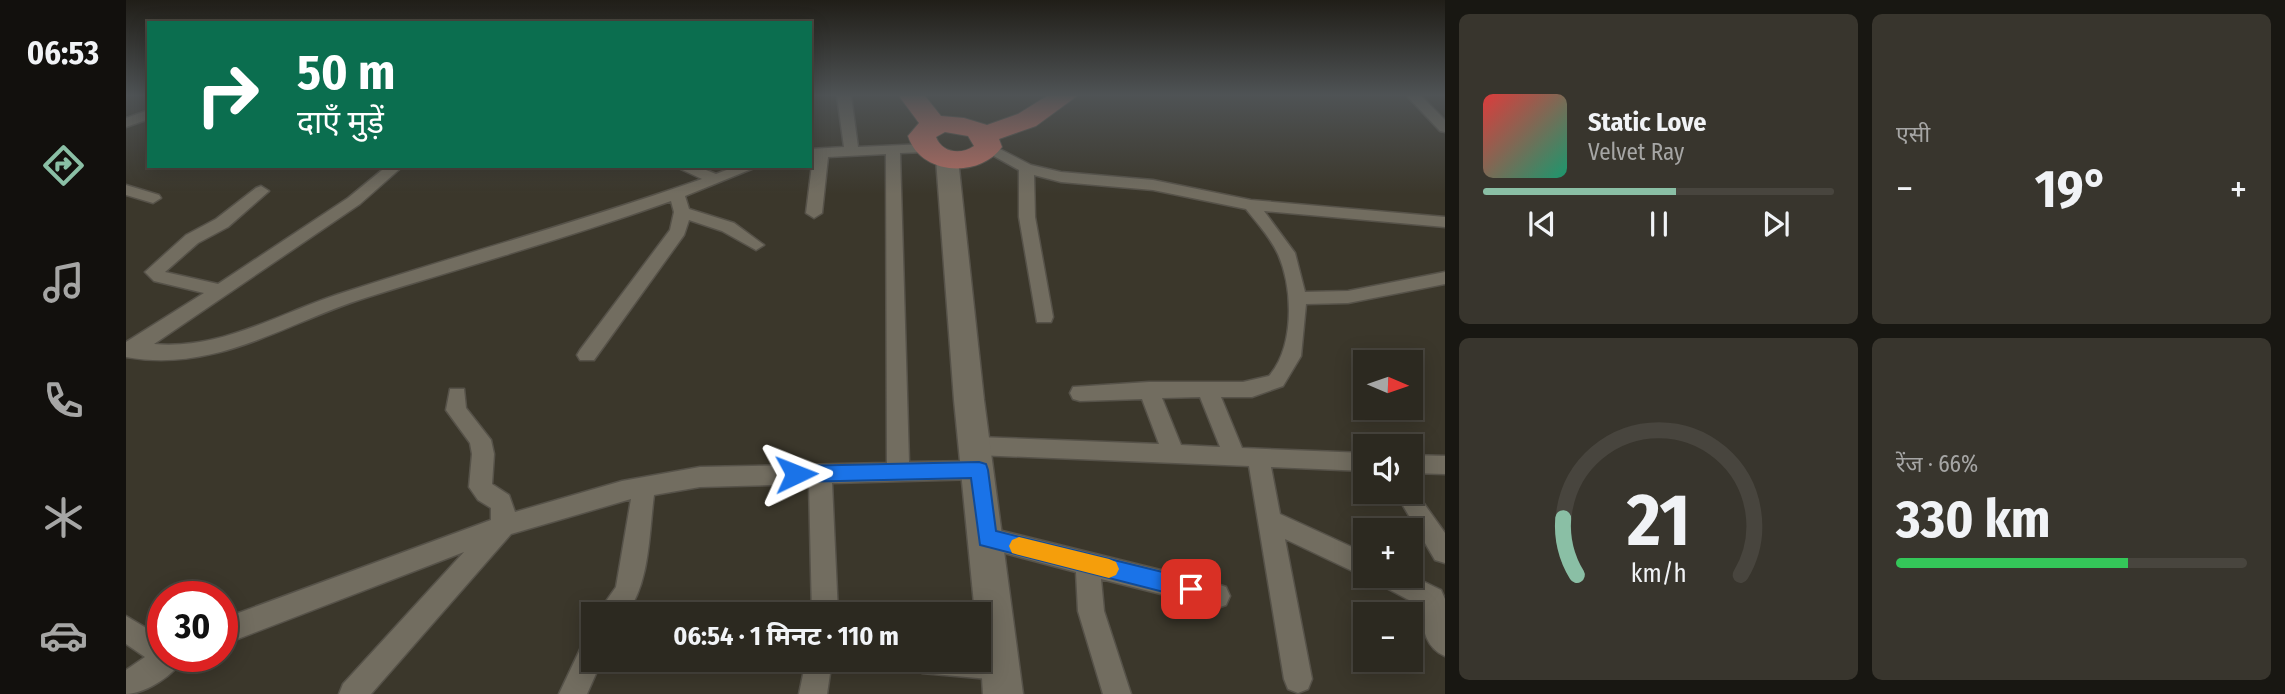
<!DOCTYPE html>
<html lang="hi">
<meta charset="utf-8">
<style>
body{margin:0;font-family:"Fira Sans Condensed","Noto Sans Devanagari",sans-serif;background:#38352d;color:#f1f3f6;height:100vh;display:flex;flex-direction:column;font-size:26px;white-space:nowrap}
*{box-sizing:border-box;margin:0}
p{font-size:23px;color:#a6a6a5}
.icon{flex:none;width:38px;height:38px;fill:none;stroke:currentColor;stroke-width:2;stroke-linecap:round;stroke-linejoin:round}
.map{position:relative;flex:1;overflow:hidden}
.details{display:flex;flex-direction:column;gap:14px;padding:14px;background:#181712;width:840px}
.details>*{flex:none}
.guide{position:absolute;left:21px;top:21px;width:665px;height:147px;border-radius:0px;box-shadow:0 4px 18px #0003,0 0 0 2px #48453e;background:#0b6e4f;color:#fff;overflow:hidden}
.needle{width:46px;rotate:92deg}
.buttons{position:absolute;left:1227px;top:350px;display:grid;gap:14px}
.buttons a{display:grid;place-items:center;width:70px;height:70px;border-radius:0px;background:#2c2920;box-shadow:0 4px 18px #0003,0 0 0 2px #48453e;font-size:35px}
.speed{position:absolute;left:21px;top:581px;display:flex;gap:14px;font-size:35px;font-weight:700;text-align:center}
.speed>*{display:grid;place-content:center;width:91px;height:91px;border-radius:50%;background:#2c2920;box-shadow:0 4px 18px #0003,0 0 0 2px #48453e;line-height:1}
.speed .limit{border:10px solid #d22;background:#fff;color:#111}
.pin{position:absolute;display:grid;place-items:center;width:60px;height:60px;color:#fff;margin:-30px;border-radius:14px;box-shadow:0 4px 10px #0006}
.me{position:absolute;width:77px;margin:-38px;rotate:88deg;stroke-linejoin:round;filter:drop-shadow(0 0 5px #0008)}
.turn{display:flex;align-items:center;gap:24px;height:147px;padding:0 35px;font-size:32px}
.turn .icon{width:91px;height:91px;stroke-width:2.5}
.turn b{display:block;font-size:49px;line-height:60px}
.big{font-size:52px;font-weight:700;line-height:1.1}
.details .widget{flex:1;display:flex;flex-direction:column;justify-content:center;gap:10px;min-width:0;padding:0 24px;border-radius:10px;background:#38352d}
.details .dial{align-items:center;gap:0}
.dial svg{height:182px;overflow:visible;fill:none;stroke:#48453e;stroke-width:7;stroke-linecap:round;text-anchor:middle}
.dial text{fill:#f1f3f6;stroke:none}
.song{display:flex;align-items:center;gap:21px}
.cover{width:84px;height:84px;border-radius:10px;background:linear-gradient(135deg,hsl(0 70% 55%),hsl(160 70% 35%))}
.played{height:7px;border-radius:4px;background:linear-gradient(90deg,#8abfa5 55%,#48453e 55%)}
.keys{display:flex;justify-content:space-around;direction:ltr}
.heat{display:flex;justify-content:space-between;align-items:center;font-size:38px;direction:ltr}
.charge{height:10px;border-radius:5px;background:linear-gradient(90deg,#34c759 66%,#48453e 0)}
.details .tiles{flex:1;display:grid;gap:14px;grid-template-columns:repeat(2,1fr)}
.trip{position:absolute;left:455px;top:602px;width:410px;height:70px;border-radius:0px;background:#2c2920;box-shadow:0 4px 18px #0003,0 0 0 2px #48453e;font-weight:700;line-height:70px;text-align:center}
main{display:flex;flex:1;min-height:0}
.menu{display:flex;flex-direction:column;width:126px;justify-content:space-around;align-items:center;background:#12100d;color:#a6a6a5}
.menu .icon{width:49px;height:49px}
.menu .selected{color:#8abfa5}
.menu b{font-size:32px;color:#f1f3f6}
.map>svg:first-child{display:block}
</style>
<main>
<nav class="menu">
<b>06:53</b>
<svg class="icon selected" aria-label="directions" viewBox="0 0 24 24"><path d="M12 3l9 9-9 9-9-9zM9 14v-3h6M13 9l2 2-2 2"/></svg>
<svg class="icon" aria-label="music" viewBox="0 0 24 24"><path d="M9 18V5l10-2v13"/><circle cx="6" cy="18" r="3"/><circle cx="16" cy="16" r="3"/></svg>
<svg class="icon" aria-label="phone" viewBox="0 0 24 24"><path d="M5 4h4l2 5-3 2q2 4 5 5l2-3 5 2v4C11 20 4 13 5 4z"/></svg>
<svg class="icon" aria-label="climate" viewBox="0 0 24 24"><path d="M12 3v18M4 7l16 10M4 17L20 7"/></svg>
<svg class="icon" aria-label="car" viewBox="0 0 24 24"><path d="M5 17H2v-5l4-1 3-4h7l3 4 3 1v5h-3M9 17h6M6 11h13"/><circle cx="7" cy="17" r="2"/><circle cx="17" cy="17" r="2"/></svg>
</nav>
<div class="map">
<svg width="1319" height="694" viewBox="0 0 1319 694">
<rect width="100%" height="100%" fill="#3b372b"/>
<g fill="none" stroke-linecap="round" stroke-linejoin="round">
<g stroke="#565249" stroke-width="3">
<path id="street" d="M711,96H725L732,147L800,144L807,148L800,152L774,153L783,462L853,461L861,463L864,470L861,477L853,479L706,483L712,614H686L683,484L574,487L528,495C523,532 524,584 500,614H471L490,587L505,499L385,534L245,694H213L217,684L338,552L96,645V619L365,520V508L352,500L343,487L346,454L344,443L320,410L324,389H338L340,408L365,440L368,454L366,484L383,495L389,512L496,481L574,467L761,463L760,154L702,157L696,213L688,218L680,213L687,157H684V149L718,147Z
M1281,96H1295L1319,120V132L1314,131Z
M23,110V119L0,127V118Z
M862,143L905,165L935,172L1027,180L1125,200L1319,217V227L1138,211L1169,253L1179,292L1222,291L1319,272V284L1222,303L1180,304L1175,356L1157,386L1126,397H1095L1116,448L1239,453V471L1145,467L1154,514L1239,553V577L1159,539L1186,679L1182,689L1172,693L1162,689L1158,679L1123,466L850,455L842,452L839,446L842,440L850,437L1033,444L1016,399L954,401L947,399L944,393L947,387L1023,382H1117L1143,376C1169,346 1167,288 1152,254C1144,237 1131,223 1120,209L1027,190L935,182L908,175L909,217L927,317L925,322H911L893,217V170L857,150L855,147ZM1074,397L1094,447L1055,445L1036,398Z
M261,166H277L234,204L28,344C96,350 153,313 216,293C335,254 457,221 576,179L548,166H570L590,174L611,166H633L559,196L563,209L608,223L638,245L630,250L596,231L563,220L558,235L468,360H454L451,355L454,350L544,230L548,212L545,201C445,237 341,266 239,298C157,324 90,373 0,357V342L78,293L28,281L19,272L60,235L90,219L130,188L135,186L143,191L102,227L72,243L39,272L92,284L222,198Z
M0,185L33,195L35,198L27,203L0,195Z
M1284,455L1319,456V474L1284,473Z
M1284,484L1319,533V563L1309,560L1269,492H1284Z
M860,527L1091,584L1100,587L1104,596L1100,605L1091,608L975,579L978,611L1005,694H977L952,611L950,572L852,546L848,538L852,530Z
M1284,575L1315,590L1319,599V656C1298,647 1297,627 1294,606L1253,584L1250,576Z
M0,616L37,638V656H58C51,674 19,694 0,694V670L19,657L0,644Z
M467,637V660H476L461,694H433L458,641Z
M852,652L883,658L887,667L883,676L874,680L796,673L787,669L783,660H852Z
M680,660H706L701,694H673Z"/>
</g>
<g stroke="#565249" stroke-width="3">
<path id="secondary" d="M821,153L832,159L858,400L897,694H857L852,614H849L828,400L810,159Z"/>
</g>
<g stroke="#565249" stroke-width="2">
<path id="highway" d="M773,96H799L815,116L838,118L861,125L892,114L921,96H951L910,126L873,139L876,147C853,179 794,175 782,136L793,123ZM819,132L842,136L848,146C835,155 816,153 810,137Z"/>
</g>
<use href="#street" fill="#726d60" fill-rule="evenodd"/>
<use href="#secondary" fill="#726d60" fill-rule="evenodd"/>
<use href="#highway" fill="#b66e63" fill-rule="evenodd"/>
</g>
<linearGradient id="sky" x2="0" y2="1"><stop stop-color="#201e18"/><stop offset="0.49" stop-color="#4f5355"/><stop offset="1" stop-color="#4f5355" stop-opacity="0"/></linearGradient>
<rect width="1319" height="194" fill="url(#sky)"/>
<path fill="#1a73e8" stroke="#114b97" stroke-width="2" d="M853,462L860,464L862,470L870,531L1065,579L1072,582L1075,589L1072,596L1065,599L854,545L845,478L670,482L664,479L661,474L664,468L670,466Z"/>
<path fill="#f59e0b" d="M893,537L983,559L990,562L993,569L990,575L983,578L893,555L886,553L883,546L886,540Z"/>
</svg>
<div class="buttons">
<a><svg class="needle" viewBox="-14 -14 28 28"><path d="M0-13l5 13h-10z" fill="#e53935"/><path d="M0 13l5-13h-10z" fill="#a6a6a5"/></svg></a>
<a><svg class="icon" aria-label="sound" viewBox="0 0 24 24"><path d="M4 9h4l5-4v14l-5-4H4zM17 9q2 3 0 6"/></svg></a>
<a>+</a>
<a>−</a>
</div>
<div class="speed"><div class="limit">30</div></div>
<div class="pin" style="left:1065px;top:589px;background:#d93025"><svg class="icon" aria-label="arrive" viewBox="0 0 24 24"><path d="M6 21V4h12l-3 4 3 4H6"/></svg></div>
<svg class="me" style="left:670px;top:474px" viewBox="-20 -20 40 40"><path d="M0-17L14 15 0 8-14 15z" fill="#1a73e8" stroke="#fff" stroke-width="4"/></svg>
<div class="trip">06:54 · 1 मिनट · 110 m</div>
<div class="guide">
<div class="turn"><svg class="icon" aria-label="right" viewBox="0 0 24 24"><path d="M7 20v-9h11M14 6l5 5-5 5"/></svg><div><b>50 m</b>दाएँ मुड़ें</div></div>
</div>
</div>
<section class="details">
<div class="tiles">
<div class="widget">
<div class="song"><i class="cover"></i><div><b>Static Love</b><p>Velvet Ray</p></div></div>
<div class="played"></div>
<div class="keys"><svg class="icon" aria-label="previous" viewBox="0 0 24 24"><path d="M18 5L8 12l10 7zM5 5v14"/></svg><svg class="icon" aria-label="pause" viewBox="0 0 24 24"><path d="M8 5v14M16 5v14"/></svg><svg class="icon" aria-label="next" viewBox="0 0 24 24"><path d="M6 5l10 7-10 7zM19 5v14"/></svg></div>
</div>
<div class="widget"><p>एसी</p>
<div class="heat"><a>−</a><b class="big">19°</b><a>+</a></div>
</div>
<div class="widget dial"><svg viewBox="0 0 100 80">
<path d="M14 69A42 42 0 1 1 86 69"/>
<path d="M14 69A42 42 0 0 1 8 44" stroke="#8abfa5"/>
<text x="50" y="56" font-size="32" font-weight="700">21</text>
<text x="50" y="72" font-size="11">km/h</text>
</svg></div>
<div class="widget"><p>रेंज · 66%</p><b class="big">330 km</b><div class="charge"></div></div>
</div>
</section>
</main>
